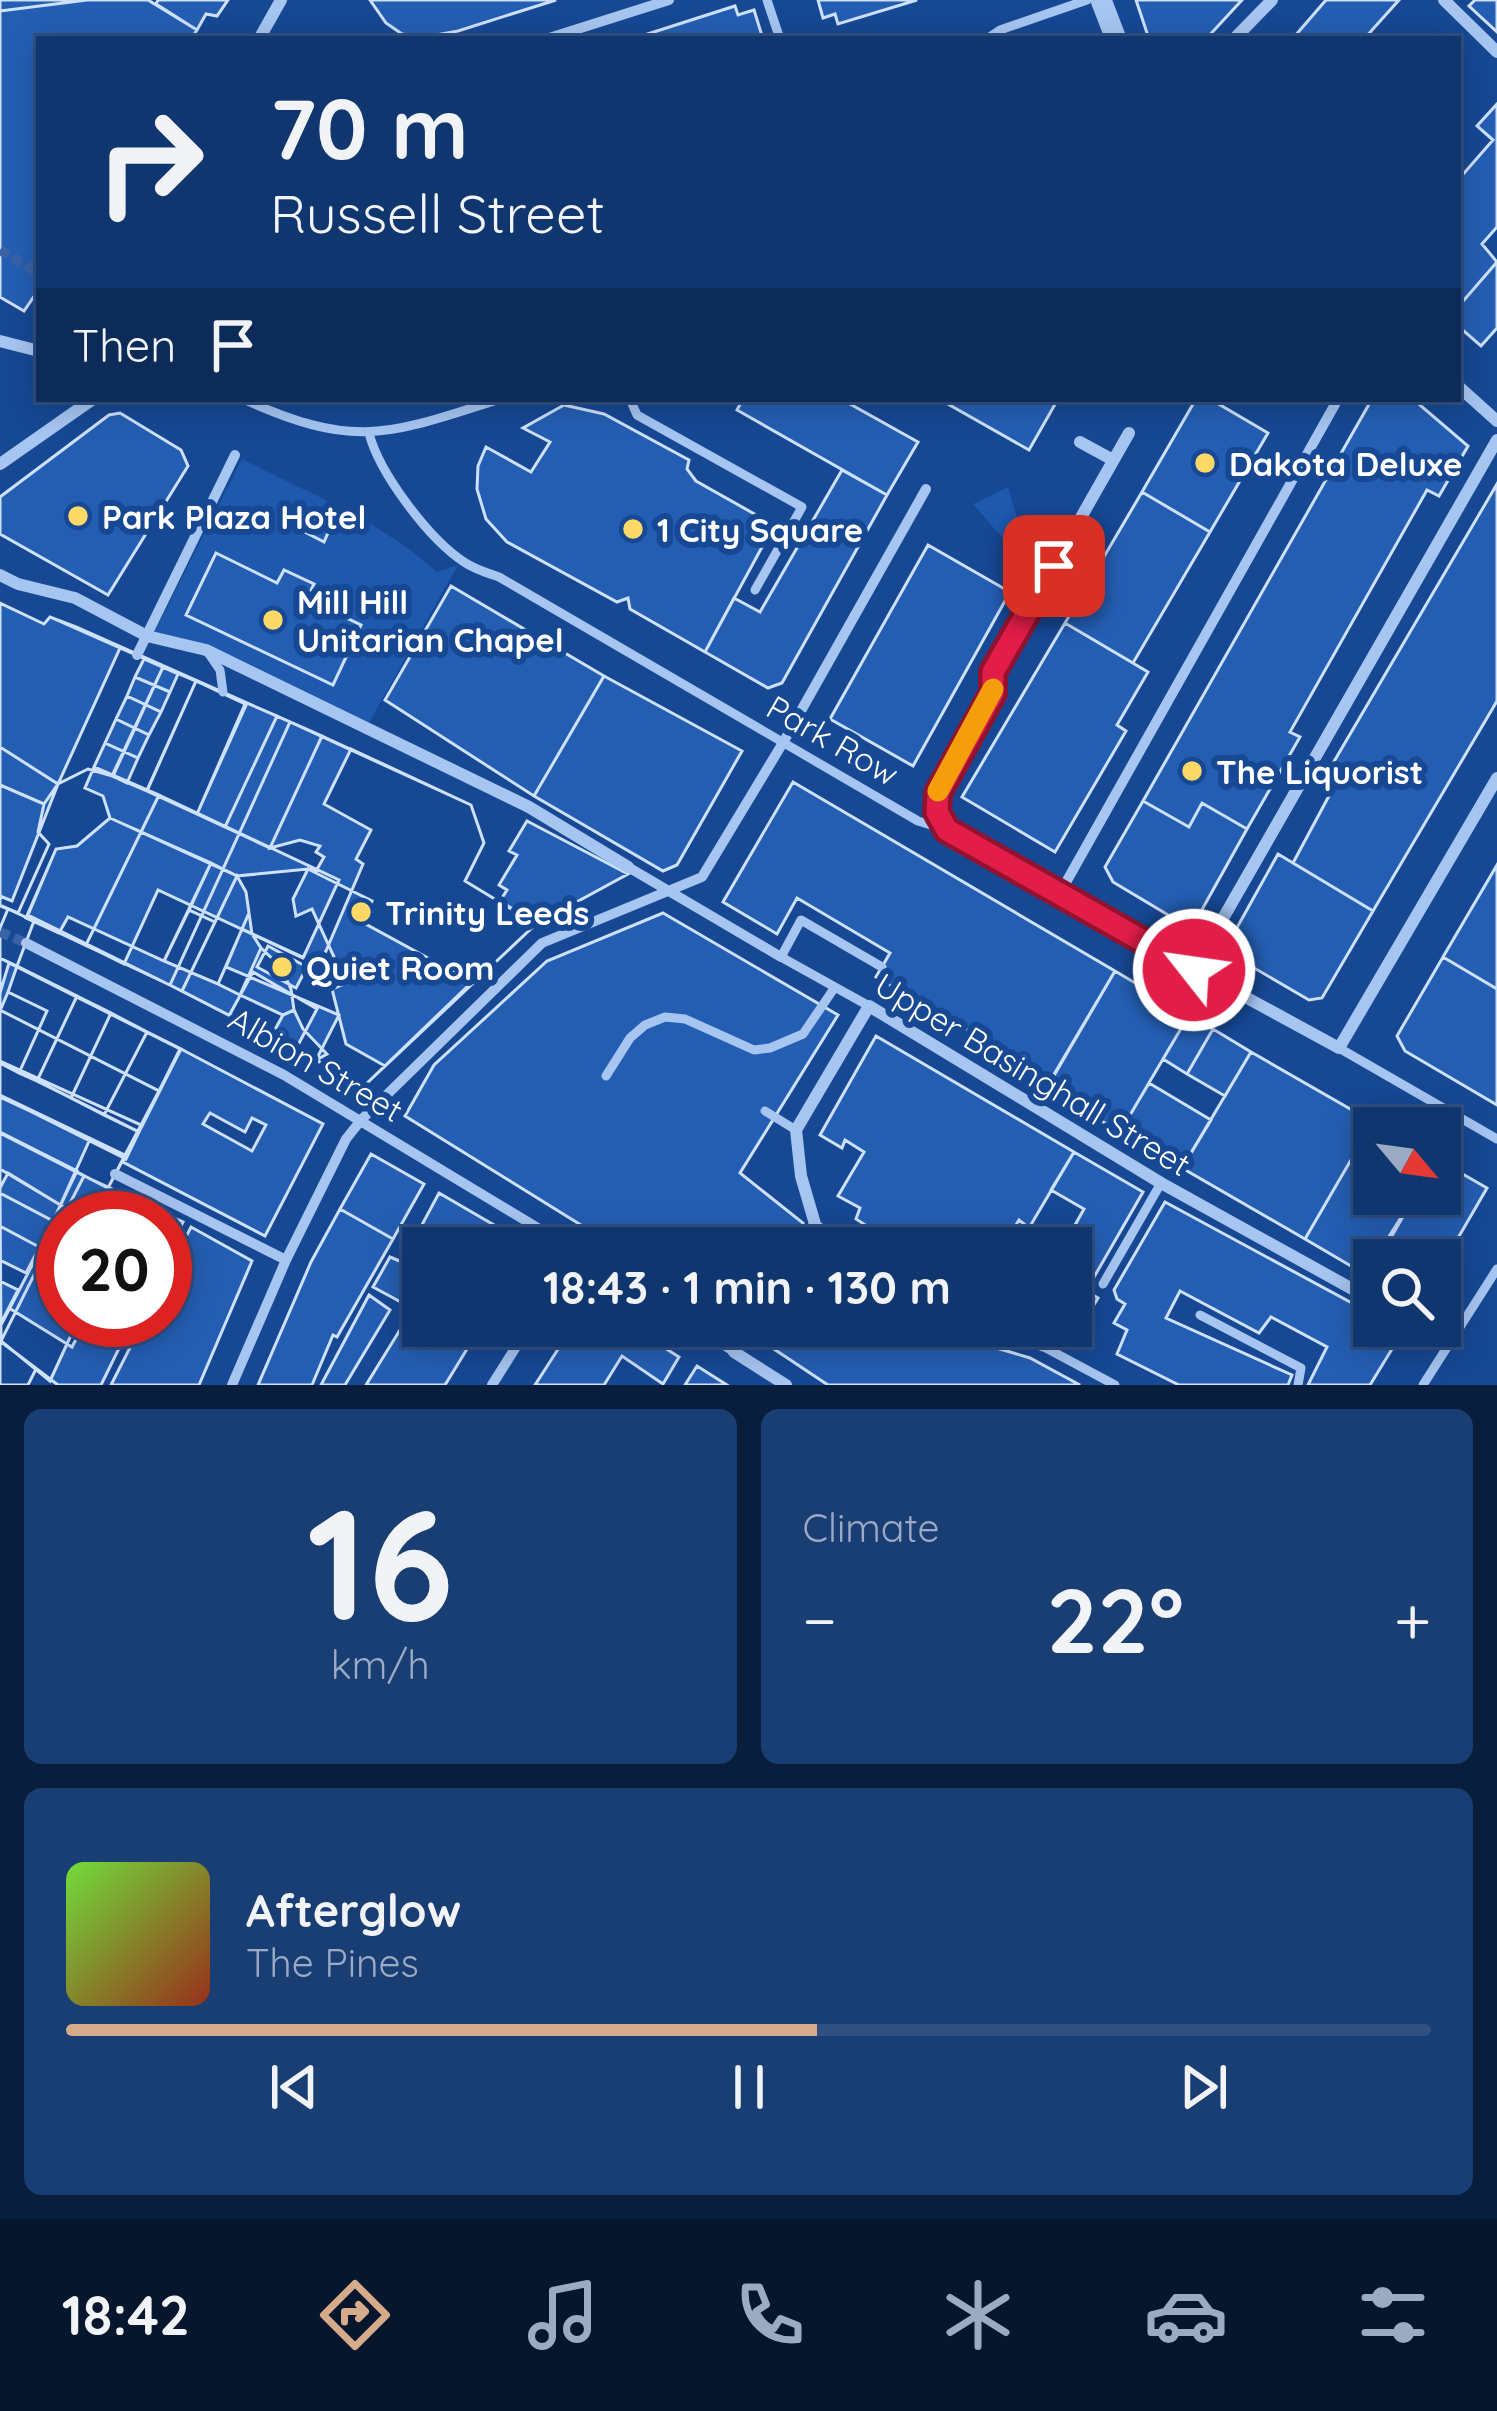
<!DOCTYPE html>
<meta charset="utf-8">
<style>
body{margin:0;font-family:Quicksand,sans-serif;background:#193e74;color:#f1f3f6;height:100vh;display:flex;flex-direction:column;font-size:45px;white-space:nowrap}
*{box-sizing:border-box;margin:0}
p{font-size:39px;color:#9cabc3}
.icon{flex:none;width:66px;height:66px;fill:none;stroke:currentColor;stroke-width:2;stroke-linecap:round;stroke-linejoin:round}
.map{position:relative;height:1385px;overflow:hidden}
.sheet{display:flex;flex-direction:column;gap:24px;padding:24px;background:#091e3d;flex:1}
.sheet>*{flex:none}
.banner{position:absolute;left:36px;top:36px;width:1425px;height:366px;border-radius:0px;box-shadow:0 6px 30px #0003,0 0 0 3px #305082;background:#10366f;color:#f1f3f6;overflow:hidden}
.needle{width:78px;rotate:119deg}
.fabs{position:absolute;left:1353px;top:1107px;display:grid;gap:24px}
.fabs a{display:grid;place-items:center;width:108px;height:108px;border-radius:0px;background:#10366f;box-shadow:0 6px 30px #0003,0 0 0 3px #305082;font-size:60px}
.speed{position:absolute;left:36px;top:1191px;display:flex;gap:24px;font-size:60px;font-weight:700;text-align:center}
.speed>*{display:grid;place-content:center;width:156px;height:156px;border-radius:50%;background:#10366f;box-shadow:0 6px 30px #0003,0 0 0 3px #305082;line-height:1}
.speed .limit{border:18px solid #d22;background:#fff;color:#111}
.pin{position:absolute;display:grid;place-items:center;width:102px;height:102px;color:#fff;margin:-51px;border-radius:24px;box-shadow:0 6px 18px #0006}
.me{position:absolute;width:132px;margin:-66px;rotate:300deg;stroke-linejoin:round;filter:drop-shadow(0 0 9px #0008)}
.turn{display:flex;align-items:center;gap:42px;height:252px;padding:0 36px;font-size:54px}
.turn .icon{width:156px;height:156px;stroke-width:2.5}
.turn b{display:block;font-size:84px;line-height:102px}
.then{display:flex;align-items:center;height:114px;padding:0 36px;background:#0003;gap:24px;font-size:45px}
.big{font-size:90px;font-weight:700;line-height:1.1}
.sheet .card{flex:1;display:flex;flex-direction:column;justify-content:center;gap:18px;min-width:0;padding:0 42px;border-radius:18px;background:#193e74}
.sheet .dial{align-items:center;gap:0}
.dial b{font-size:156px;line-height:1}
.song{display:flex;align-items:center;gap:36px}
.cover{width:144px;height:144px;border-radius:18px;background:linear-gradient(135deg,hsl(100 70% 55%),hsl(10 70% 35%))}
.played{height:12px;border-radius:6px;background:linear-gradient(90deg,#d6ab8b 55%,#305082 55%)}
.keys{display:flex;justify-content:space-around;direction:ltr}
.heat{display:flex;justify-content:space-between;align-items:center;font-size:66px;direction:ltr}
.sheet .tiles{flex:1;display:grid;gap:24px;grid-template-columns:1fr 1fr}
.card:last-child{grid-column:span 2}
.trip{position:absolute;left:402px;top:1227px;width:690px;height:120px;border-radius:0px;background:#10366f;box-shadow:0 6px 30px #0003,0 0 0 3px #305082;font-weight:700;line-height:120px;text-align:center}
.dock{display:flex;height:192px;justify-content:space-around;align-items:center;background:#06162c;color:#9cabc3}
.dock .icon{width:84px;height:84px}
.dock .active{color:#d6ab8b}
.dock b{font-size:54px;color:#f1f3f6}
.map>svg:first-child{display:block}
</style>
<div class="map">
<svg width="1497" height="1385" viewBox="0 0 1497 1385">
<rect width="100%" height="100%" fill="#164894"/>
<path fill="#1e59ae" d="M242,459C307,492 382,522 437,572L458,565L367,726L154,633Z
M1008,487L1024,543L1012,549L973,504Z"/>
<path fill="#245eb3" stroke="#cde0fc" stroke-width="3" fill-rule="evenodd" d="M0,0H87L0,11Z
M87,0H148L197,30L191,39H39V289L24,311L0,297V11Z
M158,0H228L217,16L206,14L197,30L156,4Z
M370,0H556L458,31L425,37L402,34L386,23Z
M818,0H917L838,24L835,14L823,18Z
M1136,0H1242L1206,39H1149Z
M1326,0H1399L1364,39H1297L1294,37Z
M1475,0H1497V32L1469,6Z
M735,6L738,15L754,10L763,39H632Z
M1497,104V227L1482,244L1497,262L1458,307V180L1493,140L1477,126Z
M1497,262V328L1481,346L1458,326V307Z
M743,399H841L918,442L887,495L737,410Z
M939,399H1058L1029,450Z
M1196,399H1210L1268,433L1210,532L1142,492Z
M1372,399H1413L1468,446L1439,496L1427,490L1290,732L1300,737L1247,829L1202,803L1189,827L1143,801Z
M564,405L604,414L689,460L687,469L696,481L774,525L705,652L630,609L628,598L617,602L507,542L486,519L477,489L478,466L486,447L531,472L550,442L523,428Z
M120,413L181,450L188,466L108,595L0,534V497L109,415Z
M842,470L887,495L782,683L768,688L705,652L734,598L760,612Z
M1497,484V701L1373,911L1293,863L1330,794L1319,787Z
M1142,492L1210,532L1133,663L1065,623Z
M310,516L331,526L324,542L303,531Z
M928,545L1010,592L913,766L830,719Z
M216,553L277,583L284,570L314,584L307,599L361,625L333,685L186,615Z
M451,586L604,676L534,796L385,700Z
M0,603L44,624L50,617L76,627L290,722L170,985L0,905Z
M0,603L44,624L50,617L76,627L290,722L170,985L34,921L17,966L0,958V928L8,909L16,912L0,905Z
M0,603L44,624L50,617L163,667L113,776L88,769L58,784L44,804L0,785Z
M0,603L44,624L50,617L120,648L58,784L0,747Z
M0,603L44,624L50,617L163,667L112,776L88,769L58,784L44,804L38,832L49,844L18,913L0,905Z
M1065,623L1148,672L1117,725L1126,731L1055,852L962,797Z
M144,659L178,674L170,692L135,677Z
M163,667L196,681L147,790L113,776Z
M163,667L196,681L147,791L112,776Z
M604,676L742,751L677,865L663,871L534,796Z
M135,677L170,692L161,712L127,696Z
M196,681L245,704L197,814L147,791Z
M196,681L247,703L197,814L147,791Z
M127,696L161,712L149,735L116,719Z
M247,703L277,716L225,827L197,814Z
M277,716L322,736L270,848L225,827Z
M116,719L149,735L138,758L105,743Z
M290,722L471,805L484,843L465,881L536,924L365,1085L170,985Z
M290,722L471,805L484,843L465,881L536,924L365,1085L170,985Z
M322,736L471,805L484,843L465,881L536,924L385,1066L346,1044L332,989L346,983L312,909L296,916L293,899L308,869L316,871L324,857L316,852L320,846L300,840L270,848Z
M105,743L138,758L127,783L94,767Z
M0,747L58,784L12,901L0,896Z
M351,749L471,805L484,843L465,881L536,924L365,1085L316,1060L339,1015L226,967L242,929L320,965L363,864L356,859L371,830L324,804Z
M94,767L159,795L86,945L28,915L56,849L77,846L110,818L103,796L85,788Z
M793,782L1115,971L1052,1079L876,977L890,953L797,898L777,934L723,902Z
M0,785L44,804L38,832L49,844L18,913L0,906Z
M159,795L339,880L303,958L158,890L124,964L86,945Z
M1143,801L1189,827L1202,803L1247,829L1199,915L1180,922L1113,882L1105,867Z
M110,818L211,863L164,961L68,917L59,933L26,918L56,849L77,846Z
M110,818L237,876L182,991L28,915L56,849L77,846Z
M527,821L628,874L536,924L500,901L507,890L499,885L517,855L509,851Z
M1278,854L1373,911L1322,998L1309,1000L1232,955L1229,942Z
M211,863L237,876L215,922L189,910Z
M1497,865V989L1443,957Z
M308,869L372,901L362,922L472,982L365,1085L182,991L237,876Z
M237,876L246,892L249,913L218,984L164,961L189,910L215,922Z
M8,909L34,921L17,966L0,958V928Z
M249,913L252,934L261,948L240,995L218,984Z
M663,913L838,1015L740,1173L803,1223L787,1248H618L405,1116L434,1065L547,961Z
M268,946L307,967L296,988L257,967Z
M261,948L280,966L291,989L294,1010L283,1015L240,995Z
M1443,957L1497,989V1105L1405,1051L1397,1036Z
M0,958L181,1049L108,1188L183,1222L165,1257V1218H63V1320H133L101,1385H58L36,1369L28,1385H0Z
M0,958L181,1049L108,1188L183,1222L165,1257V1218H63V1320H133L101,1385H58L36,1369L28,1385H0Z
M9,963L180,1049L159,1091L0,1010V993Z
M17,966L77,996L37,1081L19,1073L47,1011L8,992Z
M1115,971L1189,1015L1120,1132L1046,1088Z
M253,972L317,1009L296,1049L230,1014Z
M8,992L47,1011L19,1073L0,1063V1011Z
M77,996L111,1013L71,1098L37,1081Z
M0,1010L159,1091L141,1125L0,1061Z
M294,1010L303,1029L327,1054L316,1060L272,1035L283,1015Z
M111,1013L147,1032L104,1115L71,1098Z
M1189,1015L1213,1029L1187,1074L1163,1059Z
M1213,1029L1251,1052L1225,1096L1187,1074Z
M147,1032L181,1049L139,1132L104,1115Z
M876,1036L1074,1152L1029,1228L1019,1220L1002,1248H901L856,1219L860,1208L838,1196L864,1152L845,1140L842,1148L820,1135Z
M181,1049L323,1124L265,1236L123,1162ZM210,1113L245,1132L252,1118L266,1125L252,1151L203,1124Z
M1251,1052L1373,1122L1305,1239L1182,1168Z
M0,1061L141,1125L125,1155L0,1095Z
M0,1062L139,1132L126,1159L0,1096Z
M1149,1083L1211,1120L1182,1168L1120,1132Z
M0,1095L124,1158L108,1188L0,1133Z
M0,1096L124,1157L108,1188L0,1132Z
M0,1097L90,1139L41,1248L0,1226Z
M1373,1122L1383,1128H1374V1194H1416L1374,1260L1368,1276L1305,1239Z
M0,1132L77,1171L53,1221L0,1193Z
M0,1133L84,1176L67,1209L0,1169Z
M1074,1152L1143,1192L1086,1291L1098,1298L1076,1334L1058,1326H1071V1248H1062L1084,1209L1051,1190Z
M371,1154L424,1184L393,1239L340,1209Z
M1440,1161L1487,1188L1440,1269V1260H1378L1416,1194H1440Z
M8,1173L67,1209L1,1341L0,1188Z
M84,1176L132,1198L123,1218H63V1320H78L50,1381L1,1341L67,1209Z
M0,1193L53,1221L26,1273L0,1260Z
M439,1193L530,1246L423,1248V1314L373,1287L390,1257L402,1262Z
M1165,1202L1374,1315V1326H1394L1403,1331L1370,1385H1308L1327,1347L1271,1317L1259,1333L1180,1291L1166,1318L1292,1375L1288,1385H1179L1117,1354L1127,1330L1114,1323L1125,1304L1117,1299L1114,1290Z
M340,1209L393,1239L337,1337L333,1335L312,1385H258L311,1262Z
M0,1226L41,1248L0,1327Z
M191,1227L252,1261L199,1385H111L144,1320H165V1278Z
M0,1281L18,1290L0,1325Z
M369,1295L390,1310L345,1385H321Z
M9,1308L72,1347L86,1320H133L101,1385H58L0,1341V1325Z
M408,1317L467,1349L445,1385H366Z
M573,1326H630L679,1357L663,1384L622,1356L604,1385H535Z
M777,1326H955L990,1346L1030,1358L1080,1385H828L765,1343Z
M697,1366L727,1385H685Z"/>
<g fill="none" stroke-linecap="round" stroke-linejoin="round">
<path stroke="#3963a4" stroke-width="10" stroke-dasharray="10 5" stroke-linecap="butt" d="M0,250L39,273
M0,932L26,943"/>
<path stroke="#a6c5f1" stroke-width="9" d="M767,0L780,39
M987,39L1000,30L1087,0
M243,399C356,450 387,435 500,399
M630,399L637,415L802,507L755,590
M369,433C379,473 429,539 464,562C474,569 487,573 499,577L918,821L947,830L1194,969
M209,654L220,670L223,692
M869,1006L781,957L801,920L882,967
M1339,1048L1497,1139
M606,1076L630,1038L645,1025L665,1017L685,1019L754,1050L770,1048L803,1034L835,987
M765,1111L796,1130
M815,1224L853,1248
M1103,1284L1161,1183
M1200,1315L1301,1368L1298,1385
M983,1326L1046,1348L1115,1385
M695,1327L734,1352
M1423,1385L1497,1269"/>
<path stroke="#a6c5f1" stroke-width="10" d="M546,39L669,0
M137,655L235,455
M628,867L781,957
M1060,893L1338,399
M26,943L284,1075L571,1248
M115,1174L286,1260
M693,1326L695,1327
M232,1385L286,1260L346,1139L362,1119L542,943L702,877L784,741L926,489
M492,1385L529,1326"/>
<path stroke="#a6c5f1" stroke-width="12" d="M1444,0L1497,52
M259,39L281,0
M1234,39L1272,0
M0,341L39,351
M1458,386L1497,421
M1497,440L1194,969L1339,1048L1497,778
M1080,442L1113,460
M0,464L93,399
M0,575L18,584L75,598L147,636L206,650L529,807L628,867
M947,830L937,812L938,793L993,693V672L1129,433
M800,1248L815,1224L801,1176L796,1130L869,1006L1161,1183L1374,1301
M751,1326L734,1352L786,1385
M1423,1326L1454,1337"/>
<path stroke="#a6c5f1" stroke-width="21" d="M1101,0L1116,39"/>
</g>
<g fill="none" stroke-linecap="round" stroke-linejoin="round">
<g stroke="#92132f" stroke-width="30">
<path id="route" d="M1054,566L993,672V693L938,793L937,812L947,830L1194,970"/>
</g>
<use href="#route" stroke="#e11d48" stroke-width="21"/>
<path stroke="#f59e0b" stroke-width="21" d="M938,791L993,689"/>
</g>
<g fill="#ffd966" stroke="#164894" stroke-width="4.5">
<circle cx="1205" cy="463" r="12"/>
<circle cx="78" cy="516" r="12"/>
<circle cx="633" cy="529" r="12"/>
<circle cx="273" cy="620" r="12"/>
<circle cx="1192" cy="771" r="12"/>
<circle cx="361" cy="912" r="12"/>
<circle cx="282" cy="967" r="12"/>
</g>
<g text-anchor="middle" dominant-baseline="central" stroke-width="12" stroke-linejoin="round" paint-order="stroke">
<g font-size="33" font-weight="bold" fill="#fff" stroke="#164894" text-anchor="start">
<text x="1229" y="463">Dakota Deluxe</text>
<text x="102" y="516">Park Plaza Hotel</text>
<text x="657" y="529">1 City Square</text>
<text x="297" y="601">Mill Hill<tspan x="297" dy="38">Unitarian Chapel</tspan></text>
<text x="1216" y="771">The Liquorist</text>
<text x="385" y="912">Trinity Leeds</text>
<text x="306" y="967">Quiet Room</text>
</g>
<g font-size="33" fill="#fff" stroke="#164894">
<text transform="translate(833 740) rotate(30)">Park Row</text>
<text transform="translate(316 1064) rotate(30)">Albion Street</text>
<text transform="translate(1033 1074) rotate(31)">Upper Basinghall Street</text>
</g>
</g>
</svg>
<div class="fabs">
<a><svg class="needle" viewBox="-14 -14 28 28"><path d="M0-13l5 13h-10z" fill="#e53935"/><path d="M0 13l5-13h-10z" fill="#9cabc3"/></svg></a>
<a><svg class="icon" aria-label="search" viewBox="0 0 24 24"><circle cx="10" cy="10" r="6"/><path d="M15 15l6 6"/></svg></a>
</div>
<div class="speed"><div class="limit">20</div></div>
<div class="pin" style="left:1054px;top:566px;background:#d93025"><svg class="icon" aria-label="arrive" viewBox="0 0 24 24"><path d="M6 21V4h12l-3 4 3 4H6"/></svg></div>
<svg class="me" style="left:1194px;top:970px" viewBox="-20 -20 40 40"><circle r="17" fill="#e11d48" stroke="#fff" stroke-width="3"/><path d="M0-11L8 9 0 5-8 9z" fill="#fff"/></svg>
<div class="trip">18:43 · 1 min · 130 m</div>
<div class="banner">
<div class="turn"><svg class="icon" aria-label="right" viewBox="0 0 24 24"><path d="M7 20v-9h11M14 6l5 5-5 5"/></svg><div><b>70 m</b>Russell Street</div></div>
<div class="then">Then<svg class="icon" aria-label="arrive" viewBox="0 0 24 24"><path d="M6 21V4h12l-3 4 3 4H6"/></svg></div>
</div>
</div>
<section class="sheet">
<div class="tiles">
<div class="card dial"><b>16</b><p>km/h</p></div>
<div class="card"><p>Climate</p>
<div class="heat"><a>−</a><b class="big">22°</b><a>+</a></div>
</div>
<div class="card">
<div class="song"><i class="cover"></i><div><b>Afterglow</b><p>The Pines</p></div></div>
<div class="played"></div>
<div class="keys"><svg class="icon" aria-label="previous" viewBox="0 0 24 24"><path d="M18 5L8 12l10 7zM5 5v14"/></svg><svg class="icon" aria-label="pause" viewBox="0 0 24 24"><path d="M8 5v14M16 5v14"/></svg><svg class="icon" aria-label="next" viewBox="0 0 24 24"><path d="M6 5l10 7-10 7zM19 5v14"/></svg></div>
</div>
</div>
</section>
<nav class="dock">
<b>18:42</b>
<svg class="icon active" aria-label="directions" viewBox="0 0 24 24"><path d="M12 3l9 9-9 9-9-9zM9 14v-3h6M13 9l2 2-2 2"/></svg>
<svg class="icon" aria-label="music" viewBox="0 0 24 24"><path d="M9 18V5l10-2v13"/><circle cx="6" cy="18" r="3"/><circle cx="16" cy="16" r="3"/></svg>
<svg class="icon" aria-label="phone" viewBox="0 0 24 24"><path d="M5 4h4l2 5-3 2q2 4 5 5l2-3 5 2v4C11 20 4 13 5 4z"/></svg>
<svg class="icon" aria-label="climate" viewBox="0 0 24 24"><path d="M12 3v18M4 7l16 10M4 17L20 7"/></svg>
<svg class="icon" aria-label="car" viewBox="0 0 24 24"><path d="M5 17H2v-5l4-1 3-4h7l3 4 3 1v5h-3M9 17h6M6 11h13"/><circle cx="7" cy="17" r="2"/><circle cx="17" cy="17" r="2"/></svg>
<svg class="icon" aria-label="filters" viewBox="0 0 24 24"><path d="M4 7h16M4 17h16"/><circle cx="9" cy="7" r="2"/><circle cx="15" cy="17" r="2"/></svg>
</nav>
